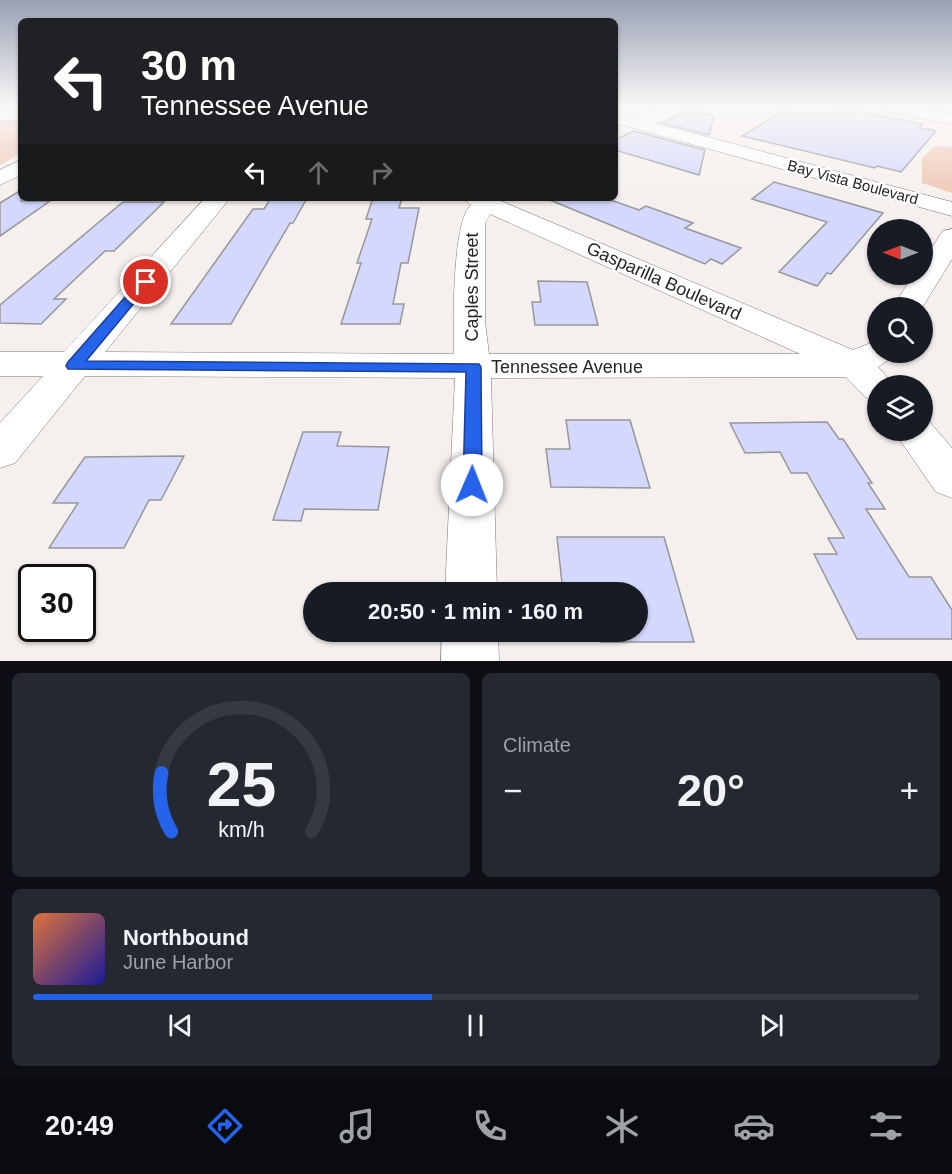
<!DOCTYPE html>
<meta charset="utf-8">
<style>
body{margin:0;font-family:Arial,sans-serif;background:#242831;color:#f1f3f6;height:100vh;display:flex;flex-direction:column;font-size:22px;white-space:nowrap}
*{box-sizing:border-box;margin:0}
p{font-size:20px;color:#9ea1a6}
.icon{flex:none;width:33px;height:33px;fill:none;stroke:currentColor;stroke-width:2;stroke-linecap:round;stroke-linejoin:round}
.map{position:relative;height:661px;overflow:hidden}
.panel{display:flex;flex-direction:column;gap:12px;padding:12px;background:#0d0f14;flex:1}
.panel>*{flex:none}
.hud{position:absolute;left:18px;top:18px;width:600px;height:183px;border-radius:9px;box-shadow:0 2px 4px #0004;background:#202124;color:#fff;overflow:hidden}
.needle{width:39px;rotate:270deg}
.controls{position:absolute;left:867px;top:219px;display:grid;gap:12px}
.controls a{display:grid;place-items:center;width:66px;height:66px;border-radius:50%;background:#171b24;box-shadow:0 2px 4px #0004;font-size:30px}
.speed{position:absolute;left:18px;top:564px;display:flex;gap:12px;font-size:30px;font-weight:700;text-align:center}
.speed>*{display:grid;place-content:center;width:78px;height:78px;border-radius:50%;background:#171b24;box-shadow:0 2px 4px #0004;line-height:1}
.speed .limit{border:3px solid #111;border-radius:9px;background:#fff;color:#111}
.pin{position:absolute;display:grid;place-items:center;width:51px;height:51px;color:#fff;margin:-26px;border:3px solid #fff;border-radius:50%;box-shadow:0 2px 6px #0007}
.me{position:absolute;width:66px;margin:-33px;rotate:1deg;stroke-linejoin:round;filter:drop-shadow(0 0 4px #0008)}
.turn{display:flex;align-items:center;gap:21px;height:126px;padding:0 24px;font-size:27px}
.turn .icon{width:78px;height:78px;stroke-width:2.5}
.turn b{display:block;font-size:42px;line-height:51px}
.lanes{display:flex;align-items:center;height:57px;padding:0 24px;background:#0003;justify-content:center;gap:30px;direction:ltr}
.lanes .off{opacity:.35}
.big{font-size:45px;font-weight:600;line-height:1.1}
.panel .widget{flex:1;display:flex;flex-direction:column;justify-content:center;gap:9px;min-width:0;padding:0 21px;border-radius:9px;background:#242831}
.panel .dial{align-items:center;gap:0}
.dial svg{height:156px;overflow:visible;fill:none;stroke:#363941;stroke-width:7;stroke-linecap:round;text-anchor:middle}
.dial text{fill:#f1f3f6;stroke:none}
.song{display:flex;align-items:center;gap:18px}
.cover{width:72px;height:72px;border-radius:9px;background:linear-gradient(135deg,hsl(20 70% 55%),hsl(240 70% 35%))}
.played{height:6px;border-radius:3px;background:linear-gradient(90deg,#2563eb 45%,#363941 45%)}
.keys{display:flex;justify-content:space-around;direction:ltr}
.heat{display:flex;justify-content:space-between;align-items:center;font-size:33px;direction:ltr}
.panel .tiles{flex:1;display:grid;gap:12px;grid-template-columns:1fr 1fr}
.widget:last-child{grid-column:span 2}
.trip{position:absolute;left:303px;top:582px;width:345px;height:60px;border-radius:30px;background:#171b24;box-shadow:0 2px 4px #0004;font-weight:600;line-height:60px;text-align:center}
.dock{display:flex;height:96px;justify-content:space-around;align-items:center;background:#090b0e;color:#9ea1a6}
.dock .icon{width:42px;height:42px}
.dock .selected{color:#2563eb}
.dock b{font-size:27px;color:#f1f3f6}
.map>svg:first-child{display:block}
</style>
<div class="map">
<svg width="952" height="661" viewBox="0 0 952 661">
<rect width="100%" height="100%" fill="#f5f0ed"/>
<path fill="#efc7b3" d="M0,120H21V153L0,165Z
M935,146L952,147V193L922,183V158Z"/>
<path fill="#d4d8fd" stroke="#96969b" stroke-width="1.5" d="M792,106H829L922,124L919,128L936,131L901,172L877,166L875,168L742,136Z
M690,110L714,116L709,135L662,123Z
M634,131L705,150L699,175L615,150V140Z
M774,182L852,204L883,213L831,274L827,273L817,286L779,272L827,222L752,199Z
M21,190V201H50L0,236V203Z
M271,198H307L293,223H290L231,324H171L253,209H264Z
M373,198H402L399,208H419L408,263H401L393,304H404L400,324H341L361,263H357L372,219H366Z
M545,198H605L639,210L646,206L693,223L685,228L741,248L722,264L711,259L705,264Z
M123,202H164L114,251H105L54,299H66L41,324L0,323V305Z
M538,281L587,282L598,325H535L532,302H541Z
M566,420H630L650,488L551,487L546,449H570Z
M827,422L839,439H843L872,483H868L885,509H866L909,577H931L952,610V639H857L814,554H837L828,538H844L807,473H791L780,452L745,453L730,423Z
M303,432H341L337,446L389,447L378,510L304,509L301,521L273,520Z
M184,456L161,500H149L124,548H49L78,503H53L85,457Z
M557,537H664L694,642H601L599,632H638V592H563Z"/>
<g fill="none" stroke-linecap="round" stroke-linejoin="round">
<g stroke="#7b7775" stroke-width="1">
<path id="minor" d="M668,106H690L688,109L655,123L952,202V216L615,123V113L637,119Z
M876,106H909L952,114V124L884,111Z
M0,110H21V120H0Z
M21,160V175L0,185V170Z
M205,198H230L105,352L454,354C453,326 452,221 471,205L462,198H494L853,350L878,340V352H894L890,359L878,367L895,386H878V401L865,397L846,377L491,378L497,592H445L455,378L85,376L15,463L0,468V423L43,376H0V352H64ZM490,214L800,354H489L485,321V223Z
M952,229V259L922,308H892L914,274H922V262L943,231Z
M922,417L927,419L952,448V498L936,492L893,430H922Z
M442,632H498L499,661H441Z"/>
</g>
<use href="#minor" fill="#fff" fill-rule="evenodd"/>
</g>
<linearGradient id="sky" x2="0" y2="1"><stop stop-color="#98a1b4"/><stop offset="0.54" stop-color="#faf8f7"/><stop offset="1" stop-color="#faf8f7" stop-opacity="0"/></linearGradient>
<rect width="952" height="198" fill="url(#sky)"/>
<path fill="#2563eb" stroke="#184099" stroke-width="1.5" d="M146,278L152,282L150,284L86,361L479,364L481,367L482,485L479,491L472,493L466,491L463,485L466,372L68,369L66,366L68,362L141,279Z"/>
<g text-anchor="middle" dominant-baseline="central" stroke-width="5" stroke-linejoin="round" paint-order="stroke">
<g font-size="15" fill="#292726" stroke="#fff">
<text transform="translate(853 182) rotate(15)">Bay Vista Boulevard</text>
</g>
<g font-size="18" fill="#292726" stroke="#fff">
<text transform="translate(664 281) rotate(24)">Gasparilla Boulevard</text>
<text transform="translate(472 287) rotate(-90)">Caples Street</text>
<text x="567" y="367">Tennessee Avenue</text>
</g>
</g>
</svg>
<div class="controls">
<a><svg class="needle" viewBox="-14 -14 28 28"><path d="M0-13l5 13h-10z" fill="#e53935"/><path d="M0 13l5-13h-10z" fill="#9ea1a6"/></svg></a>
<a><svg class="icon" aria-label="search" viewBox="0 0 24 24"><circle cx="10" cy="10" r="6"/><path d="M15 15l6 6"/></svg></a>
<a><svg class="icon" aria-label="layers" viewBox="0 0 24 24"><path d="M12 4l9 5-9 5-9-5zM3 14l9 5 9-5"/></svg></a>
</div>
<div class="speed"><div class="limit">30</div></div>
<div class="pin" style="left:146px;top:282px;background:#d93025"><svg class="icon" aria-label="arrive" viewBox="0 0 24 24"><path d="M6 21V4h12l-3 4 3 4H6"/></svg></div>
<svg class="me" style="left:472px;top:485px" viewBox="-20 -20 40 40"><circle r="19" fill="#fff"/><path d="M0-13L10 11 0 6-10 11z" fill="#2563eb"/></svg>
<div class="trip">20:50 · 1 min · 160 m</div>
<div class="hud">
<div class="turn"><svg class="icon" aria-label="left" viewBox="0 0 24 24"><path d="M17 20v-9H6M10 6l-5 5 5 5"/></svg><div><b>30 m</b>Tennessee Avenue</div></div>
<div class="lanes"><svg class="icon" aria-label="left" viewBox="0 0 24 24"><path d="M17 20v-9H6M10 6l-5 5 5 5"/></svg><svg class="icon off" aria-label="ahead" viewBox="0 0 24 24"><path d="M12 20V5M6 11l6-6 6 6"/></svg><svg class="icon off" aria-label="right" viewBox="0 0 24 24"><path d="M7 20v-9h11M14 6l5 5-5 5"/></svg></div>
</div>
</div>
<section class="panel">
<div class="tiles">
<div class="widget dial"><svg viewBox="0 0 100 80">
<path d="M14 69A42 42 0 1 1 86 69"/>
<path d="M14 69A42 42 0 0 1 9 39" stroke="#2563eb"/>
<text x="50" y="56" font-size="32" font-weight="700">25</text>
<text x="50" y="72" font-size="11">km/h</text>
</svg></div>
<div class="widget"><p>Climate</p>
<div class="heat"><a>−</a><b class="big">20°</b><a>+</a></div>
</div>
<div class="widget">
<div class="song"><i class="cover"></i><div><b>Northbound</b><p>June Harbor</p></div></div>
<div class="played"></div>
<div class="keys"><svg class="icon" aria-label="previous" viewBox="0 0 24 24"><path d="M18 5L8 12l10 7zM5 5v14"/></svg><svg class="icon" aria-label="pause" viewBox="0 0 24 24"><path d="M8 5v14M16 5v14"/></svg><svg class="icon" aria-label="next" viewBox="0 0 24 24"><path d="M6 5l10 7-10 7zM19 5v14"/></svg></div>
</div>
</div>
</section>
<nav class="dock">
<b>20:49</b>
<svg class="icon selected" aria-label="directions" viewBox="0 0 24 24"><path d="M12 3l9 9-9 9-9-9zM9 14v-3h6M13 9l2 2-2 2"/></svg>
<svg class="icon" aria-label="music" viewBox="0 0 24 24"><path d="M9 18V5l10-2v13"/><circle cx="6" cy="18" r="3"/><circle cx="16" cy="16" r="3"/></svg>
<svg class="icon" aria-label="phone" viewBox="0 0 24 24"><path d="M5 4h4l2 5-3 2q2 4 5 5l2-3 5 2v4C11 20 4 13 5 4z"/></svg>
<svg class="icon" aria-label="climate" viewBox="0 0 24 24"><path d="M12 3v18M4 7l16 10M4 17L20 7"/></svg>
<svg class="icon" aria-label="car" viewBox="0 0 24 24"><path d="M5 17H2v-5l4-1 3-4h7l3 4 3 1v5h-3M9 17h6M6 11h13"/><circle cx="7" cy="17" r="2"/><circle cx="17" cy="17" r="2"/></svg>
<svg class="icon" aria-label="filters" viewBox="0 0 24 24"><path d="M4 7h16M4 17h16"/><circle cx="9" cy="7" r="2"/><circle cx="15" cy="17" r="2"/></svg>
</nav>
